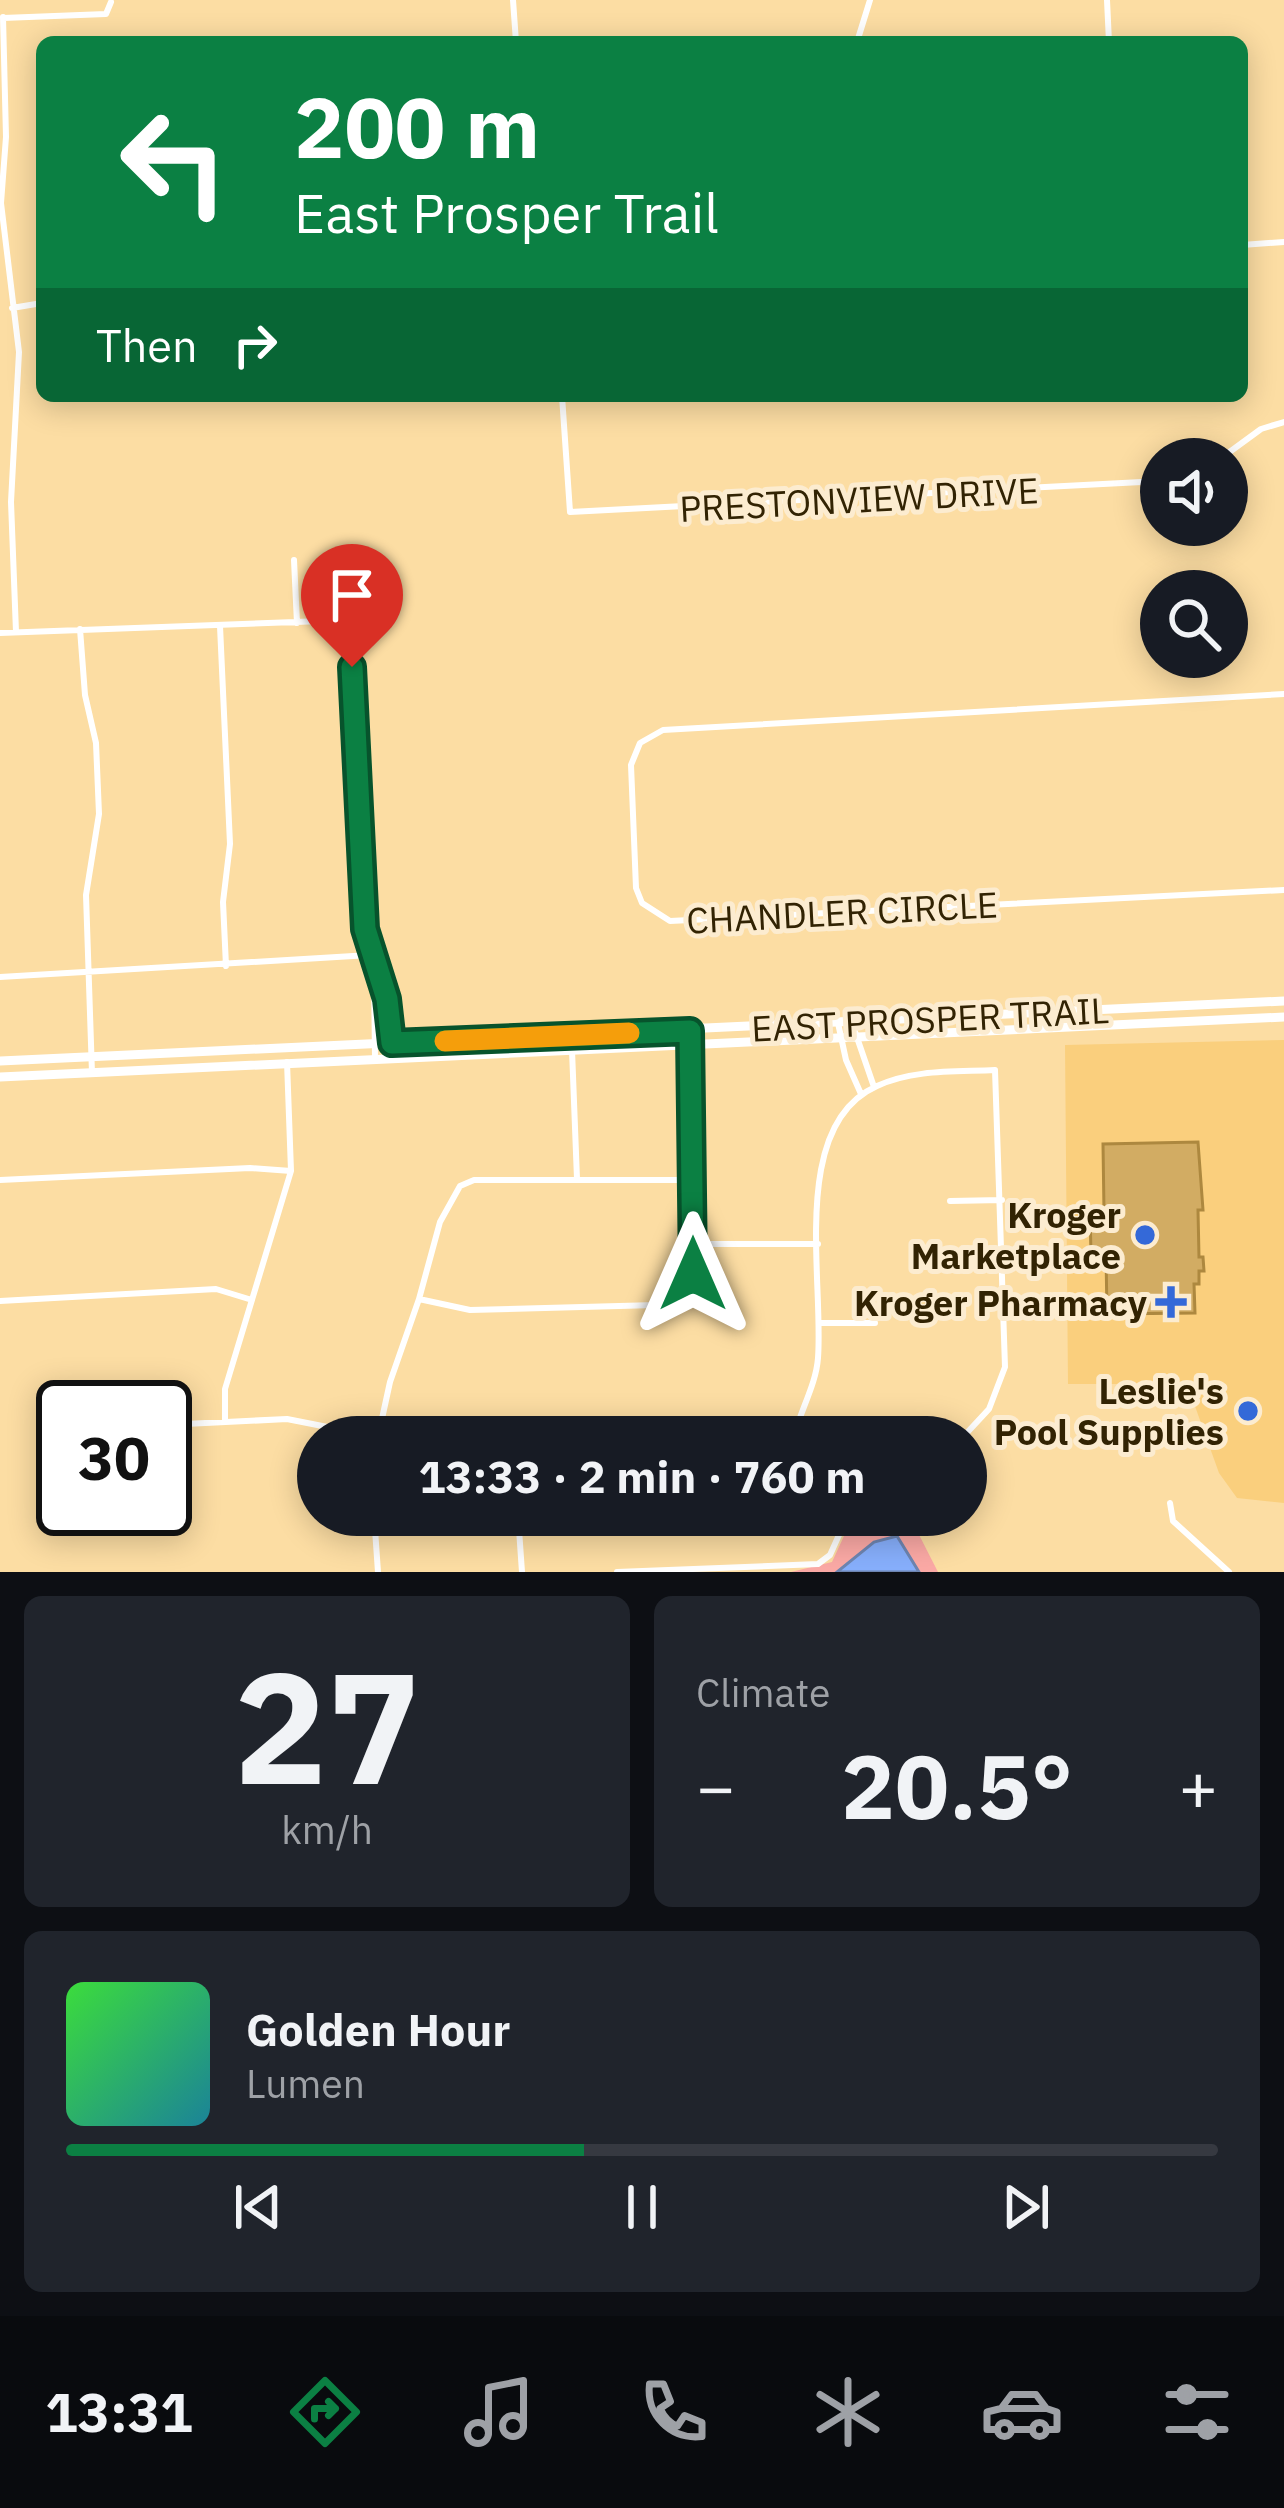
<!DOCTYPE html>
<meta charset="utf-8">
<style>
body{margin:0;font-family:"IBM Plex Sans",sans-serif;background:#20242c;color:#f1f3f6;height:100vh;display:flex;flex-direction:column;font-size:45px;white-space:nowrap}
*{box-sizing:border-box;margin:0}
p{font-size:39px;color:#9ea1a6}
.icon{flex:none;width:66px;height:66px;fill:none;stroke:currentColor;stroke-width:2;stroke-linecap:round;stroke-linejoin:round}
.map{position:relative;height:1572px;overflow:hidden}
.panel{display:flex;flex-direction:column;gap:24px;padding:24px;background:#0d0f14;flex:1}
.panel>*{flex:none}
.top-card{position:absolute;left:36px;top:36px;width:1212px;height:366px;border-radius:18px;box-shadow:0 6px 30px #0003;background:#0b8043;color:#fff;overflow:hidden}
.buttons{position:absolute;left:1140px;top:438px;display:grid;gap:24px}
.buttons a{display:grid;place-items:center;width:108px;height:108px;border-radius:50%;background:#171b24;box-shadow:0 6px 30px #0003;font-size:60px}
.speed{position:absolute;left:36px;top:1380px;display:flex;gap:24px;font-size:60px;font-weight:700;text-align:center}
.speed>*{display:grid;place-content:center;width:156px;height:156px;border-radius:50%;background:#171b24;box-shadow:0 6px 30px #0003;line-height:1}
.speed .limit{border:6px solid #111;border-radius:18px;background:#fff;color:#111}
.pin{position:absolute;display:grid;place-items:center;width:102px;height:102px;color:#fff;margin:-123px -51px;border-radius:50% 50% 50% 0;rotate:-45deg;box-shadow:0 0 12px #0007}
.pin .icon{rotate:45deg}
.me{position:absolute;width:132px;margin:-66px;rotate:0deg;stroke-linejoin:round;filter:drop-shadow(0 0 9px #0008)}
.turn{display:flex;align-items:center;gap:42px;height:252px;padding:0 60px;font-size:54px}
.turn .icon{width:156px;height:156px;stroke-width:2.5}
.turn b{display:block;font-size:84px;line-height:102px}
.then{display:flex;align-items:center;height:114px;padding:0 60px;background:#0003;gap:24px;font-size:45px}
.big{font-size:90px;font-weight:700;line-height:1.1}
.panel .card{flex:1;display:flex;flex-direction:column;justify-content:center;gap:18px;min-width:0;padding:0 42px;border-radius:18px;background:#20242c}
.panel .dial{align-items:center;gap:0}
.dial b{font-size:156px;line-height:1}
.song{display:flex;align-items:center;gap:36px}
.cover{width:144px;height:144px;border-radius:18px;background:linear-gradient(135deg,hsl(120 70% 55%),hsl(190 70% 35%))}
.played{height:12px;border-radius:6px;background:linear-gradient(90deg,#0b8043 45%,#363941 45%)}
.keys{display:flex;justify-content:space-around;direction:ltr}
.heat{display:flex;justify-content:space-between;align-items:center;font-size:66px;direction:ltr}
.panel .tiles{flex:1;display:grid;gap:24px;grid-template-columns:1fr 1fr}
.card:last-child{grid-column:span 2}
.trip{position:absolute;left:297px;top:1416px;width:690px;height:120px;border-radius:60px;background:#171b24;box-shadow:0 6px 30px #0003;font-weight:700;line-height:120px;text-align:center}
.menu{display:flex;height:192px;justify-content:space-around;align-items:center;background:#090b0e;color:#9ea1a6}
.menu .icon{width:84px;height:84px}
.menu .selected{color:#0b8043}
.menu b{font-size:54px;color:#f1f3f6}
.map>svg:first-child{display:block}
</style>
<div class="map">
<svg width="1284" height="1572" viewBox="0 0 1284 1572">
<rect width="100%" height="100%" fill="#fcdda3"/>
<path fill="#facf7d" d="M1284,1040V1503L1237,1498L1219,1473L1187,1384H1068L1065,1045Z"/>
<path fill="#fba9a5" d="M912,1521L938,1572H791L832,1562L850,1523Z"/>
<path fill="#87affc" stroke="#6e85b1" stroke-width="3" d="M897,1536L919,1572H837L874,1542Z"/>
<path fill="#d2ac63" stroke="#ad883f" stroke-width="3" d="M1198,1142L1203,1210H1198L1199,1257H1203L1204,1271H1199V1284H1194L1195,1313L1107,1314L1106,1255H1091L1090,1211H1104L1103,1144Z"/>
<g fill="none" stroke-linecap="round" stroke-linejoin="round">
<path stroke="#fff" stroke-width="6" d="M513,0L516,42
M1107,0L1109,42
M3,17L6,137L1,203L19,352L11,502L16,632
M3,18L106,14L111,2
M857,42L870,0
M1242,245L1284,242
M12,308L42,303
M562,396L570,512L1161,481
M1220,459L1261,429L1284,422
M294,560L297,623
M220,626L230,844L223,902L226,966
M80,629L85,695L96,743L99,814L86,895L92,1073
M0,633L350,620L365,929L387,999L392,1057
M1284,694L663,730L640,743L631,765L636,888L642,903L670,921L1284,890
M374,974L375,1058
M0,977L370,955
M838,1023L846,1060L861,1094
M852,1023L874,1087
M572,1050L577,1179
M0,1180L250,1168L291,1171
M950,1201L1002,1200
M693,1244H818
M419,1299L470,1310L693,1304L690,1031
M0,1301L216,1289L252,1300
M819,1323H875
M225,1420V1389L291,1171L287,1062
M165,1425L287,1419L378,1437L390,1382L419,1299L440,1222L460,1186L474,1180H692
M709,1437H782
M794,1437C800,1411 816,1385 818,1358C824,1279 789,1125 877,1086C914,1069 956,1072 995,1070L1005,1367L989,1409L963,1437
M1170,1503L1173,1521L1229,1572
M374,1515L378,1572
M518,1515L522,1572
M617,1572L818,1564L830,1555L848,1515"/>
<path stroke="#fff" stroke-width="9" d="M0,1061L1284,1001
M0,1077L1284,1017"/>
</g>
<g fill="none" stroke-linecap="round" stroke-linejoin="round">
<g stroke="#07532c" stroke-width="30">
<path id="route" d="M352,667L365,929L387,999L392,1043L690,1031L693,1274"/>
</g>
<use href="#route" stroke="#0b8043" stroke-width="21"/>
<path stroke="#f59e0b" stroke-width="21" d="M445,1041L629,1033"/>
</g>
<g fill="#3469d8" stroke="#fcecd0" stroke-width="4.5">
<circle cx="1145" cy="1235" r="12"/>
<path d="M1165 1284h12v12h12v12h-12v12h-12v-12h-12v-12h12z"/>
<circle cx="1248" cy="1411" r="12"/>
</g>
<g text-anchor="middle" dominant-baseline="central" stroke-width="10" stroke-linejoin="round" paint-order="stroke">
<g font-size="36" fill="#322303" stroke="#fcecd0">
<text transform="translate(859 499) rotate(-3)">PRESTONVIEW DRIVE</text>
<text transform="translate(842 912) rotate(-3)">CHANDLER CIRCLE</text>
<text transform="translate(930 1019) rotate(-3)">EAST PROSPER TRAIL</text>
</g>
<g font-size="36" font-weight="bold" fill="#322303" stroke="#fcecd0" text-anchor="end">
<text x="1121" y="1214">Kroger<tspan x="1121" dy="41">Marketplace</tspan></text>
<text x="1147" y="1302">Kroger Pharmacy</text>
<text x="1224" y="1390">Leslie's<tspan x="1224" dy="41">Pool Supplies</tspan></text>
</g>
</g>
</svg>
<div class="buttons">
<a><svg class="icon" aria-label="sound" viewBox="0 0 24 24"><path d="M4 9h4l5-4v14l-5-4H4zM17 9q2 3 0 6"/></svg></a>
<a><svg class="icon" aria-label="search" viewBox="0 0 24 24"><circle cx="10" cy="10" r="6"/><path d="M15 15l6 6"/></svg></a>
</div>
<div class="speed"><div class="limit">30</div></div>
<div class="pin" style="left:352px;top:667px;background:#d93025"><svg class="icon" aria-label="arrive" viewBox="0 0 24 24"><path d="M6 21V4h12l-3 4 3 4H6"/></svg></div>
<svg class="me" style="left:693px;top:1274px" viewBox="-20 -20 40 40"><path d="M0-17L14 15 0 8-14 15z" fill="#0b8043" stroke="#fff" stroke-width="4"/></svg>
<div class="trip">13:33 · 2 min · 760 m</div>
<div class="top-card">
<div class="turn"><svg class="icon" aria-label="left" viewBox="0 0 24 24"><path d="M17 20v-9H6M10 6l-5 5 5 5"/></svg><div><b>200 m</b>East Prosper Trail</div></div>
<div class="then">Then<svg class="icon" aria-label="right" viewBox="0 0 24 24"><path d="M7 20v-9h11M14 6l5 5-5 5"/></svg></div>
</div>
</div>
<section class="panel">
<div class="tiles">
<div class="card dial"><b>27</b><p>km/h</p></div>
<div class="card"><p>Climate</p>
<div class="heat"><a>−</a><b class="big">20.5°</b><a>+</a></div>
</div>
<div class="card">
<div class="song"><i class="cover"></i><div><b>Golden Hour</b><p>Lumen</p></div></div>
<div class="played"></div>
<div class="keys"><svg class="icon" aria-label="previous" viewBox="0 0 24 24"><path d="M18 5L8 12l10 7zM5 5v14"/></svg><svg class="icon" aria-label="pause" viewBox="0 0 24 24"><path d="M8 5v14M16 5v14"/></svg><svg class="icon" aria-label="next" viewBox="0 0 24 24"><path d="M6 5l10 7-10 7zM19 5v14"/></svg></div>
</div>
</div>
</section>
<nav class="menu">
<b>13:31</b>
<svg class="icon selected" aria-label="directions" viewBox="0 0 24 24"><path d="M12 3l9 9-9 9-9-9zM9 14v-3h6M13 9l2 2-2 2"/></svg>
<svg class="icon" aria-label="music" viewBox="0 0 24 24"><path d="M9 18V5l10-2v13"/><circle cx="6" cy="18" r="3"/><circle cx="16" cy="16" r="3"/></svg>
<svg class="icon" aria-label="phone" viewBox="0 0 24 24"><path d="M5 4h4l2 5-3 2q2 4 5 5l2-3 5 2v4C11 20 4 13 5 4z"/></svg>
<svg class="icon" aria-label="climate" viewBox="0 0 24 24"><path d="M12 3v18M4 7l16 10M4 17L20 7"/></svg>
<svg class="icon" aria-label="car" viewBox="0 0 24 24"><path d="M5 17H2v-5l4-1 3-4h7l3 4 3 1v5h-3M9 17h6M6 11h13"/><circle cx="7" cy="17" r="2"/><circle cx="17" cy="17" r="2"/></svg>
<svg class="icon" aria-label="filters" viewBox="0 0 24 24"><path d="M4 7h16M4 17h16"/><circle cx="9" cy="7" r="2"/><circle cx="15" cy="17" r="2"/></svg>
</nav>
